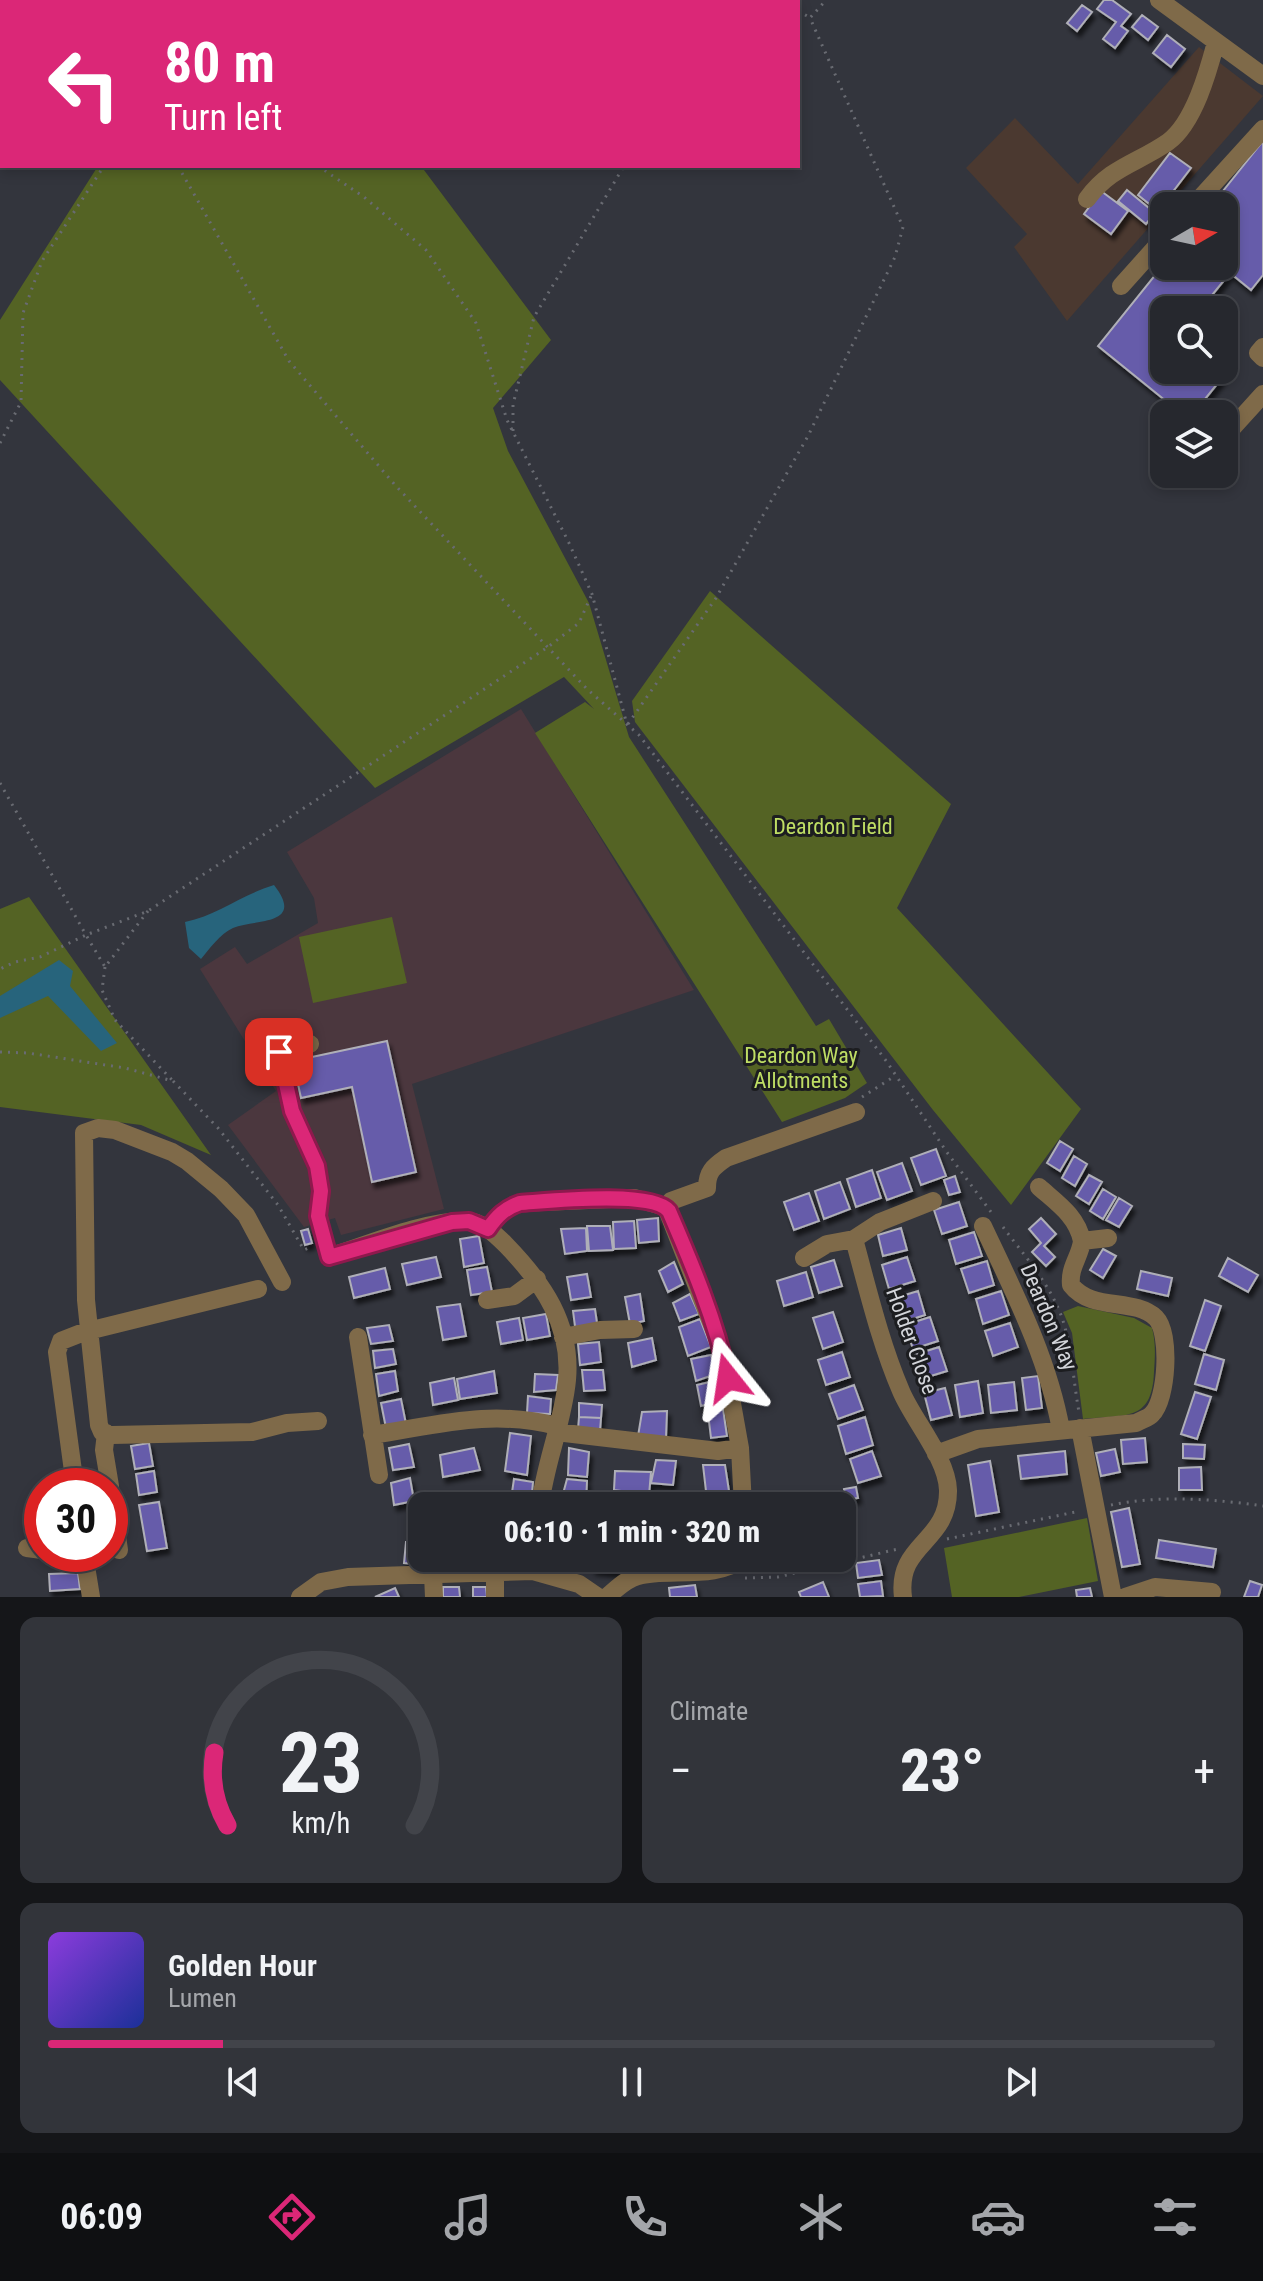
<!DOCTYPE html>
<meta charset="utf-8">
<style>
body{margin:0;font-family:"Roboto Condensed",sans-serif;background:#32343a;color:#f1f3f6;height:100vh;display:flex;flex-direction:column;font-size:30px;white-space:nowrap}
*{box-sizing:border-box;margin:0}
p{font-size:26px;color:#a4a6aa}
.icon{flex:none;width:44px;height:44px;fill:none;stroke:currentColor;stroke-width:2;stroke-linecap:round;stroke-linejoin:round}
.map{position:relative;height:1597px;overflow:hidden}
.details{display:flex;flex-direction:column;gap:20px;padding:20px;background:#151619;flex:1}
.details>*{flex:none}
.banner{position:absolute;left:0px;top:0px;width:800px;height:168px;box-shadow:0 4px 12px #0003,0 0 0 2px #42444a;background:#db2777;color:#fff;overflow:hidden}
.needle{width:52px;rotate:81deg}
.buttons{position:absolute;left:1150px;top:192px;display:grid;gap:16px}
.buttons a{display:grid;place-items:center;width:88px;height:88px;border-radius:16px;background:#26282e;box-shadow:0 4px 12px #0003,0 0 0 2px #42444a;font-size:40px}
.speed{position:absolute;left:24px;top:1468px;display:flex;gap:16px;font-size:40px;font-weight:700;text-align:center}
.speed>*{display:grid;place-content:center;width:104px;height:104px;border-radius:50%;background:#26282e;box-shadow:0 4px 12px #0003,0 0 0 2px #42444a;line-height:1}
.speed .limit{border:12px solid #d22;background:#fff;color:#111}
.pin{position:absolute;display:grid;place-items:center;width:68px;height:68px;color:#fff;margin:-34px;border-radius:16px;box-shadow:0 4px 12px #0006}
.me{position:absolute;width:88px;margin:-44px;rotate:345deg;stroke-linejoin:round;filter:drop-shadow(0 0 6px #0008)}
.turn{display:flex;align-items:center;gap:28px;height:168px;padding:0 32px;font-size:36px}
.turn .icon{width:104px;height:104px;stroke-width:2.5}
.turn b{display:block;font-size:56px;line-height:68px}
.big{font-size:60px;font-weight:800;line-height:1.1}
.details .widget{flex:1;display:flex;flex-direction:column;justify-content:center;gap:12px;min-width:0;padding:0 28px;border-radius:16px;background:#32343a}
.details .dial{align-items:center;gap:0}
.dial svg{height:208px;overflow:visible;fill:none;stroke:#42444a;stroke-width:7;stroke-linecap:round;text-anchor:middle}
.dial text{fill:#f1f3f6;stroke:none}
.song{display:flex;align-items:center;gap:24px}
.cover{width:96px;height:96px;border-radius:12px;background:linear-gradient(135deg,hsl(270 70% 55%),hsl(230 70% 35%))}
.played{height:8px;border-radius:4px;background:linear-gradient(90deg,#db2777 15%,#42444a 15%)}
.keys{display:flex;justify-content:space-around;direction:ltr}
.heat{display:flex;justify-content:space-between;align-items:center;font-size:44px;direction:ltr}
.details .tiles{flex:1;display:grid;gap:20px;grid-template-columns:1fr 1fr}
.widget:last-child{grid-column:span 2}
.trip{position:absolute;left:408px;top:1492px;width:448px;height:80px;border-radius:16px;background:#26282e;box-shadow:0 4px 12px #0003,0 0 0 2px #42444a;font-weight:800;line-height:80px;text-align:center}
.dock{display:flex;height:128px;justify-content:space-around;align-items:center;background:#0f1012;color:#a4a6aa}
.dock .icon{width:56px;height:56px}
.dock .on{color:#db2777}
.dock b{font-size:36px;color:#f1f3f6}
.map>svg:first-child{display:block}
</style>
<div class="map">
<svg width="1263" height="1597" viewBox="0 0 1263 1597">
<defs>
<filter id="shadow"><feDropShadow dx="3" dy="5.5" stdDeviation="2" flood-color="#0009"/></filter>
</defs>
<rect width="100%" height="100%" fill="#33353d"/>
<path fill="#4b3930" d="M1199,47L1263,96L1167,206H1164V210L1067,321L1014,247L1027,234L966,168L1015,118L1078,184Z"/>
<path fill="#4b373e" d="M521,709L694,990L412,1084L444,1209L341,1235L335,1218L304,1227L228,1125L276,1091L200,969L235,947L247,964L318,923L314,898L287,852Z"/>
<path fill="#546324" d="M98,166H421L551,340L493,408L508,451L589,603L629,737L816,1026L829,1019L867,1083L845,1098L782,1122L535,733L585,702L594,709L564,677L375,788L0,380V320Z
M710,591L951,804L897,908L1081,1109L1011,1205L933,1110L635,722L632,701Z
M29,897L211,1155L141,1125L0,1107V909Z
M392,917L407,983L313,1003L299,937Z
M1078,1306L1134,1318L1152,1328C1156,1343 1155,1356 1154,1372C1152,1423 1125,1414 1083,1419L1072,1333L1063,1312Z
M1087,1518L1098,1581L1019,1597H952L944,1548Z"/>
<path fill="#27647c" d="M274,885C306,926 255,919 233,928C219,935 211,947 201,959L189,948L185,922C218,915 241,895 274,885Z
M59,960L73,971L70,986L117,1043L101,1051L48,996L0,1018V996Z"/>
<path fill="#665baa" stroke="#afafb8" stroke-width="2" filter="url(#shadow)" d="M1104,0H1112L1131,14L1121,26L1128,31L1115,48L1103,39L1116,22L1097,9Z
M1082,5L1092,12L1077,31L1067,23Z
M1142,15L1158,27L1148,40L1132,27Z
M1167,35L1185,49L1171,67L1153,53Z
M1263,141V275L1251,290L1230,273L1200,310H1164V370H1213L1222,378L1193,414H1182L1098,346L1164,264V266H1224V206H1211Z
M1170,153L1191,168L1158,211L1138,195Z
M1127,190L1155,213L1146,224L1118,201Z
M1101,191L1128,211L1111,234L1084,214Z
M387,1041L416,1172L372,1182L352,1087L301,1098L293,1061Z
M1060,1141L1073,1149L1060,1171L1047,1163Z
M936,1149L946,1176L921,1185L911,1158Z
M1074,1156L1087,1164L1075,1186L1062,1178Z
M902,1163L912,1191L887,1200L877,1172Z
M872,1170L881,1198L856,1207L847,1179Z
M1089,1175L1102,1182L1089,1204L1076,1196Z
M955,1176L960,1192L949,1195L944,1180Z
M840,1182L850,1209L824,1219L815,1191Z
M1103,1189L1116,1197L1103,1219L1090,1211Z
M809,1193L819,1221L794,1230L784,1202Z
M1119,1198L1132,1206L1119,1227L1106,1220Z
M959,1202L967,1226L942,1234L934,1210Z
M658,1218L659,1241L639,1243L637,1220Z
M1041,1218L1056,1234L1044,1246L1055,1257L1046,1266L1032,1252L1041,1243L1029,1229Z
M634,1221L636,1248L614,1249L613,1222Z
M587,1226H610L613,1250L589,1251Z
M586,1228L587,1251L565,1254L561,1229Z
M901,1228L907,1250L883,1256L878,1235Z
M308,1229L312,1243L305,1245L301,1231Z
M974,1232L982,1256L956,1264L949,1240Z
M479,1236L484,1263L464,1267L460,1239Z
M1103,1249L1116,1256L1103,1278L1090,1270Z
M436,1257L441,1277L407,1285L402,1264Z
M907,1257L915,1281L889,1289L882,1265Z
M1228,1258L1258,1275L1248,1292L1219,1276Z
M834,1260L842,1286L819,1293L811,1267Z
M987,1261L994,1285L969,1293L961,1269Z
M674,1262L683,1284L668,1292L659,1271Z
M487,1267L492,1292L471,1295L467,1270Z
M385,1268L390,1289L354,1298L349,1277Z
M1141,1271L1172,1278L1168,1296L1137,1289Z
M806,1272L813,1297L784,1306L777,1281Z
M587,1274L591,1297L571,1300L567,1277Z
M918,1291L925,1315L900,1323L892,1299Z
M1001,1291L1009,1315L983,1324L976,1299Z
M640,1294L644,1321L630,1324L625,1297Z
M690,1294L699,1314L680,1321L673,1303Z
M1205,1300L1221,1306L1205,1351L1190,1346Z
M460,1304L466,1336L443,1340L437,1307Z
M595,1309L598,1330L576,1334L573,1311Z
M833,1312L843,1342L823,1349L813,1318Z
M546,1314L550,1336L527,1340L523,1318Z
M930,1317L938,1341L913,1349L905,1325Z
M519,1318L523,1340L501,1344L497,1322Z
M700,1319L711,1347L688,1356L679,1327Z
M1010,1323L1018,1347L993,1356L985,1331Z
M389,1325L393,1341L371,1344L367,1328Z
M652,1338L656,1360L632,1367L628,1343Z
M599,1342L601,1362L580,1365L578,1344Z
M939,1347L947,1371L921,1379L914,1355Z
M393,1349L396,1364L375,1368L373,1351Z
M842,1352L850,1377L826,1385L818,1360Z
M1204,1354L1224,1360L1216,1390L1195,1384Z
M711,1355L716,1374L696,1381L691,1359Z
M582,1370H603L605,1390L584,1391Z
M395,1371L398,1391L379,1396L376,1374Z
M494,1371L497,1393L460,1399L457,1379Z
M535,1374L558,1375L556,1390L534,1392Z
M1038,1376L1042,1408L1026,1410L1022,1378Z
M454,1378L458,1400L433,1405L430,1383Z
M718,1380L722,1400L701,1406L697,1385Z
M978,1381L983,1413L960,1417L955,1385Z
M1014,1382L1017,1410L991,1413L988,1385Z
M854,1385L863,1410L838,1419L829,1394Z
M945,1388L952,1415L931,1420L924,1393Z
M1195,1392L1211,1397L1197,1439L1181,1434Z
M528,1396L551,1399L550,1414L527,1413Z
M401,1399L406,1424L386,1428L381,1403Z
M579,1403L602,1405L601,1418L579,1417Z
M723,1409L727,1436L711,1438L708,1413Z
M667,1411L666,1438L638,1436L642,1412Z
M579,1417L601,1418L600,1431L578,1429Z
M865,1417L873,1445L846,1454L838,1426Z
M510,1433L531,1436L527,1475L505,1471Z
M1145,1438L1147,1462L1123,1464L1121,1440Z
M149,1443L153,1466L135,1469L131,1446Z
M409,1444L414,1467L393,1470L389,1448Z
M1183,1444L1205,1445L1204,1459L1183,1458Z
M474,1448L480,1470L443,1477L440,1455Z
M569,1448L589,1452L587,1477L568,1475Z
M1115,1449L1120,1472L1101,1476L1096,1453Z
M872,1451L881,1476L858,1483L850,1459Z
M1065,1451L1067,1474L1021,1479L1018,1456Z
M656,1460L676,1461L673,1485L651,1483Z
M990,1461L999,1512L976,1516L968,1465Z
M703,1465H725L729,1491H706Z
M1201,1467L1202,1490H1179V1468Z
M154,1471L157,1492L139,1495L136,1474Z
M615,1471L651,1472L649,1495L614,1490Z
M410,1478L414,1501L394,1505L391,1483Z
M514,1479L533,1482L531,1503L511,1499Z
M567,1479L587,1481L586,1504L560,1505Z
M856,1487L858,1498L846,1500L844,1489Z
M731,1499V1506H708L707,1500Z
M159,1502L167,1548L147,1551L139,1505Z
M1129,1508L1140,1564L1122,1567L1111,1512Z
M1159,1540L1216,1549L1213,1567L1156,1558Z
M406,1542H422V1558H445V1566L404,1563Z
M460,1558H496V1564H460Z
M595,1558H619L618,1572L593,1569Z
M879,1560L882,1575L858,1578L856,1563Z
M78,1573L80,1589L50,1591L49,1574Z
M881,1581L883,1596L860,1597L858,1584Z
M1250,1581L1262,1585L1258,1597H1244Z
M823,1582L829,1597H801L799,1592Z
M695,1585L697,1597H670L669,1588Z
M443,1587H459L460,1597H443Z
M473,1587H486L487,1597H473Z
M395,1588L399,1597H375Z
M1090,1588L1092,1597H1077L1076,1590Z"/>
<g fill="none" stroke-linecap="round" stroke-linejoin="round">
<path stroke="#696b72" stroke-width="3" stroke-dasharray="2 6" stroke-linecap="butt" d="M34,0L38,2
M141,0L142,2
M546,0L547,2
M776,0L780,2
M798,11L809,17
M178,166L289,361L395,485L587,689L639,735L887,1062L946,1151L991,1212
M318,166L364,197L426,250L476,323L507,420L569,543L592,594L626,721
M513,431V405L534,317L624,166
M0,443L21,402L23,313L42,261L104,166
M628,724L716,598L808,436L895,257L903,227L810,18L826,0
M0,783L86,935L40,957L15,962L0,969
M148,911L105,967L86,935L148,911L548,647L579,623L592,594
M105,967L102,990L115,1020L173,1081
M0,1052L28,1053L125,1068L173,1081L218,1128L278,1205L304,1250L309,1248
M862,1097L895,1076
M1003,1227C1023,1254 1049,1283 1061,1315C1072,1345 1073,1380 1079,1412
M1111,1505C1159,1495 1215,1499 1263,1506
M947,1539L1080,1511
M745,1578L778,1577L898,1549"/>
<path stroke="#7f6a49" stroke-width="18" d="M1159,0L1263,76
M1087,199C1110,167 1138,163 1168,142C1194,123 1208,72 1216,42
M1193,206L1263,129
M1121,286L1164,238
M1263,347L1258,353L1263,358
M1225,436L1263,394
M310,1044L279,1052L292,1111L317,1166L321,1191L318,1216L329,1257C367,1245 427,1220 465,1221C482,1221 495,1234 506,1245C543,1283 572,1325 567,1380C563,1423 545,1463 540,1506
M1039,1187C1057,1203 1077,1216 1082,1241L1108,1238
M666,1207L671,1201L707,1188C707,1172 713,1167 726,1158L856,1112
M983,1226C1014,1292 1048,1358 1061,1430
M488,1229C497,1216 505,1208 520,1203L634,1198L666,1207L723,1353L740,1448L743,1506
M854,1239C868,1290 880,1342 901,1391C913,1420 947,1458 948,1490C949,1543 896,1543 903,1597
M804,1258L827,1244L854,1239L880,1222L933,1201
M282,1282L246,1215L221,1189L187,1161L172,1152L115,1130L98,1128L84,1133L86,1300L99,1425L102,1432L112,1435L252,1432L287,1423L318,1421
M487,1300L514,1296L537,1279
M358,1337L379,1475
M563,1337L600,1330L634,1329
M1080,1428L1113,1597
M556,1432L718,1451L740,1448
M106,1433L104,1450L110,1486
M372,1435C438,1425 491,1409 557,1426
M936,1454L978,1439L1136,1423C1141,1420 1149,1418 1152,1414C1167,1400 1171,1333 1156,1318C1134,1297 1092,1312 1071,1285C1069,1267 1080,1257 1082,1241
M75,1486L57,1352L61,1341L84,1332L258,1289
M110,1487L119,1550
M27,1548L42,1550
M84,1554L91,1597
M495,1572V1597
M433,1574L434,1597
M300,1597L321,1582L348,1577L533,1571L579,1584L598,1597
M607,1597C616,1589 626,1579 638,1576C666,1568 720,1580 742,1558
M1125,1597L1155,1587L1212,1592"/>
</g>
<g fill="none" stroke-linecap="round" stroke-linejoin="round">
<g stroke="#8e194d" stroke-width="20">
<path id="route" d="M279,1052L292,1111L317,1166L321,1191L318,1216L329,1257L452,1222L469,1221L488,1229C497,1216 505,1208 520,1203C550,1201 652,1190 669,1211C692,1264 716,1321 728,1378"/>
</g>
<use href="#route" stroke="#db2777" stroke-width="14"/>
</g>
<g text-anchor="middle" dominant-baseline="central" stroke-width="6" stroke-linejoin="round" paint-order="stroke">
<g font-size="22" fill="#bfde64" stroke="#1c1d20">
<text x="833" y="826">Deardon Field</text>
<text x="801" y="1055">Deardon Way<tspan x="801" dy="25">Allotments</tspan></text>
</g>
<g font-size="22" fill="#d3d5da" stroke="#1c1d20">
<text transform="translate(1049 1317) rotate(67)">Deardon Way</text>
<text transform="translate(912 1341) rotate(70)">Holder Close</text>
</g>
</g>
</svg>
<div class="buttons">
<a><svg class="needle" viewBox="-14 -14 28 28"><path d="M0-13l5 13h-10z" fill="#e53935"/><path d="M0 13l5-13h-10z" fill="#a4a6aa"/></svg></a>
<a><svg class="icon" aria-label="search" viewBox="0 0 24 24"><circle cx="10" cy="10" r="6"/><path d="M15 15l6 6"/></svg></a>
<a><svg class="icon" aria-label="layers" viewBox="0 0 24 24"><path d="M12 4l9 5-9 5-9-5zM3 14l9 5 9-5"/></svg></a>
</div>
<div class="speed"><div class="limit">30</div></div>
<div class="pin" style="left:279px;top:1052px;background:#d93025"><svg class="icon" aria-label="arrive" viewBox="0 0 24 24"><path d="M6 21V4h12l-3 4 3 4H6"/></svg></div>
<svg class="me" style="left:728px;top:1378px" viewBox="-20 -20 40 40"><path d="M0-17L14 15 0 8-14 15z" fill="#db2777" stroke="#fff" stroke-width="4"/></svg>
<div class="trip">06:10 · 1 min · 320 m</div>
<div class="banner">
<div class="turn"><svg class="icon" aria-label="left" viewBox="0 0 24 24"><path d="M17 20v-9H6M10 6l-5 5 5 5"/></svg><div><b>80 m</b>Turn left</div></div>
</div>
</div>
<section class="details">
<div class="tiles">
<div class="widget dial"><svg viewBox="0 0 100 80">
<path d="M14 69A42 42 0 1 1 86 69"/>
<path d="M14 69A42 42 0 0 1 9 41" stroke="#db2777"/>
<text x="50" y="56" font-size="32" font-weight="700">23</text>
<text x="50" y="72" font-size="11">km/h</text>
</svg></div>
<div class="widget"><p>Climate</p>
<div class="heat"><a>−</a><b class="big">23°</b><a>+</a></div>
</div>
<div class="widget">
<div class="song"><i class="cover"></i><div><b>Golden Hour</b><p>Lumen</p></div></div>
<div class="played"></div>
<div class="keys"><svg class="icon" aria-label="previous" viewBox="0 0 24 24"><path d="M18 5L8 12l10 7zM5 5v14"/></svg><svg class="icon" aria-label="pause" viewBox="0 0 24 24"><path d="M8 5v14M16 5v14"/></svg><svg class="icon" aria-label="next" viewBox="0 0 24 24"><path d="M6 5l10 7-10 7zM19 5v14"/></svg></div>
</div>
</div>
</section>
<nav class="dock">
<b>06:09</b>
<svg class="icon on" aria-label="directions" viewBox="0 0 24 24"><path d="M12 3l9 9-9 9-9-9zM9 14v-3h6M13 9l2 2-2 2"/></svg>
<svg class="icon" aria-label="music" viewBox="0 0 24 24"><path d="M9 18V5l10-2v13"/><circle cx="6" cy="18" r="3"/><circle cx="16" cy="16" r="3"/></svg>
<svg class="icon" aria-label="phone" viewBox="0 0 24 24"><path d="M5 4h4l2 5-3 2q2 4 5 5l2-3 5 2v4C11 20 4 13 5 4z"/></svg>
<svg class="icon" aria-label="climate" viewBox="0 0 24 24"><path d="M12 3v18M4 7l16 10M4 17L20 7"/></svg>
<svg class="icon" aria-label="car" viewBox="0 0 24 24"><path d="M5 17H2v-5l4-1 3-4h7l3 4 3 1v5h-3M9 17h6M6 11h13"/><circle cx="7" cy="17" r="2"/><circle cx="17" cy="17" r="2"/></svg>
<svg class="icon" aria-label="filters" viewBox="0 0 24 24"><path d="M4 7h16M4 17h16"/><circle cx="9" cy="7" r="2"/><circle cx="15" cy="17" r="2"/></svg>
</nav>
